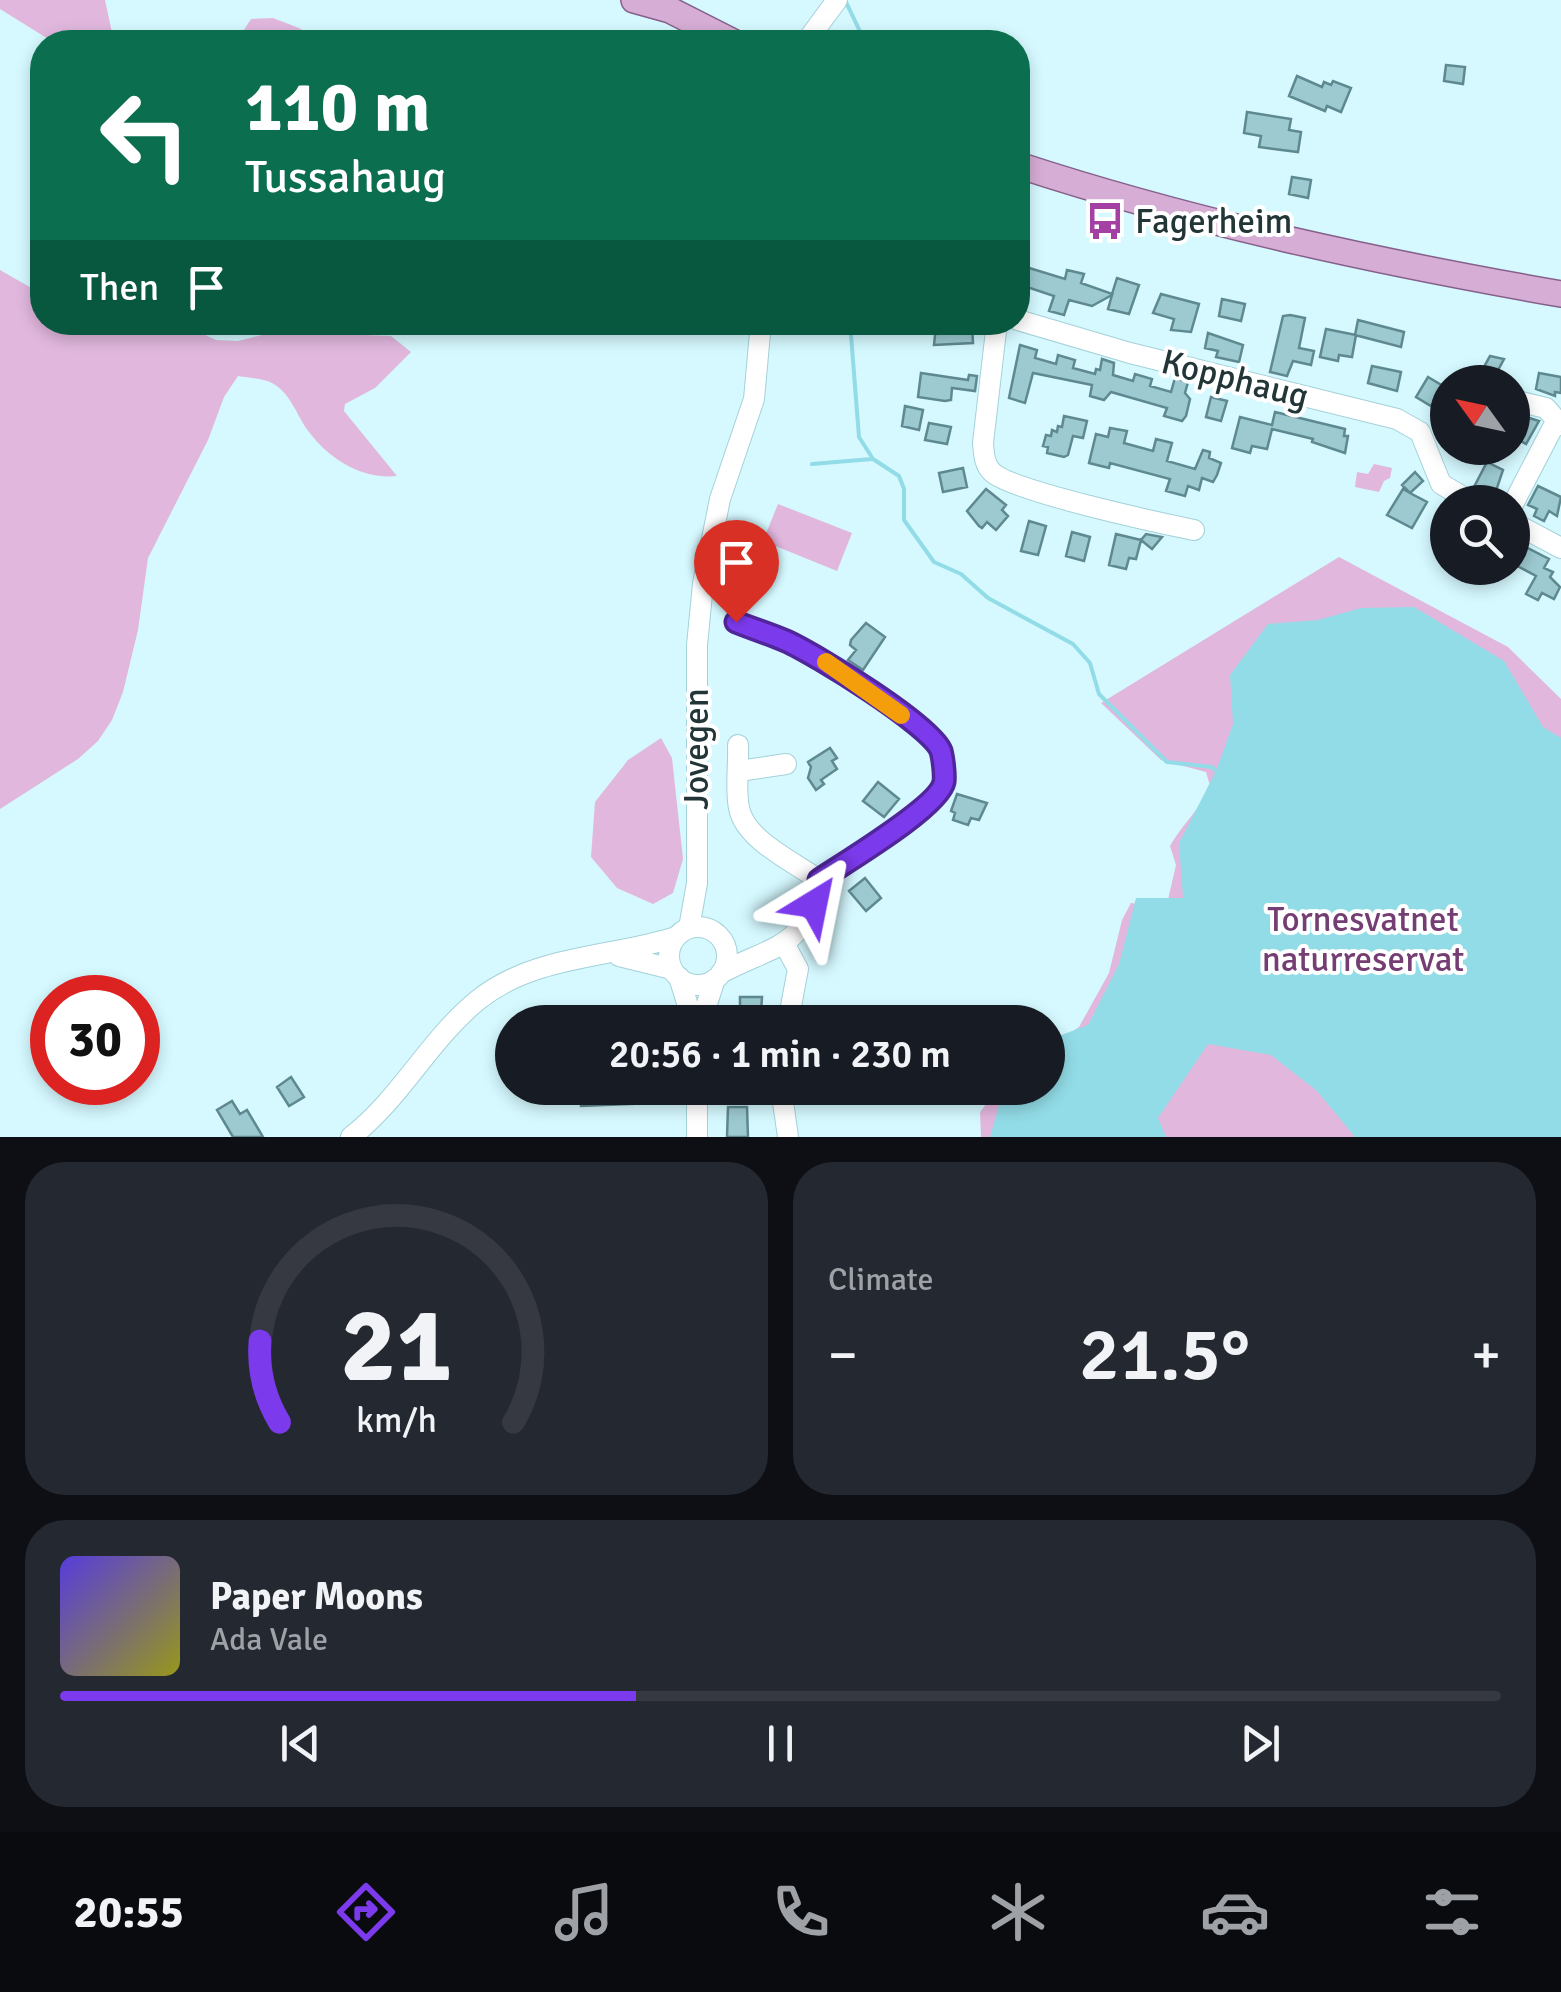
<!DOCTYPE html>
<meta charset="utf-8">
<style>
body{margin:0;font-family:Signika,sans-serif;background:#242831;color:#f1f3f6;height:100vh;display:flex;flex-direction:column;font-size:38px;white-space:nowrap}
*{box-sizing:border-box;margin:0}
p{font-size:32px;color:#9ea1a6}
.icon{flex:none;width:55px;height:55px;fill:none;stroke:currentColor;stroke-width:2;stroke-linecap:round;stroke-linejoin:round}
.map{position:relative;height:1137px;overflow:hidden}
.details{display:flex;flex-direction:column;gap:25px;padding:25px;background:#0d0f14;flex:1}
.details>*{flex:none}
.guide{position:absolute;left:30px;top:30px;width:1000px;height:305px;border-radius:40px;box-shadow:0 5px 15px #0003;background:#0b6e4f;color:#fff;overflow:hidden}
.needle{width:65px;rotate:303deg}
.fabs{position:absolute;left:1430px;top:365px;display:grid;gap:20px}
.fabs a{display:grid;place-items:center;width:100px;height:100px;border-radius:50%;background:#171b24;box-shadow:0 5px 15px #0003;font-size:50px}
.speed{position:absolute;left:30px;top:975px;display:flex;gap:20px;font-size:50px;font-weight:700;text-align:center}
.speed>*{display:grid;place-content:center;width:130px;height:130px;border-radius:50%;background:#171b24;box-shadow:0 5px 15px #0003;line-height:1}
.speed .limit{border:15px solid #d22;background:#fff;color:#111}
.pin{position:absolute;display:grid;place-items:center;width:85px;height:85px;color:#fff;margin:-102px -42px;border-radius:50% 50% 50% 0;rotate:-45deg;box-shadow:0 0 10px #0007}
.pin .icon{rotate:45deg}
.me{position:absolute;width:110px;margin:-55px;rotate:35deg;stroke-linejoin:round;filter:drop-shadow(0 0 8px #0008)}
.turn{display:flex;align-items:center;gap:35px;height:210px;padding:0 50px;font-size:45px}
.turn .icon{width:130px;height:130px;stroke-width:2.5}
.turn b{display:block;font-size:70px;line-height:85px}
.then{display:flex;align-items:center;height:95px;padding:0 50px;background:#0003;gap:20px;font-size:38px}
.big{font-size:75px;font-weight:600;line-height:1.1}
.details .card{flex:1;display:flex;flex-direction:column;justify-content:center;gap:15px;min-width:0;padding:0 35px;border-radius:40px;background:#242831}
.details .dial{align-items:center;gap:0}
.dial svg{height:260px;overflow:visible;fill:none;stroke:#363941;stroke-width:7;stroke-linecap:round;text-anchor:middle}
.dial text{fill:#f1f3f6;stroke:none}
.song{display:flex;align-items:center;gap:30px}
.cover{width:120px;height:120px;border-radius:15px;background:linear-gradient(135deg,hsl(250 70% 55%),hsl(60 70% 35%))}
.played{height:10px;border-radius:5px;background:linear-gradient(90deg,#7c3aed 40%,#363941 40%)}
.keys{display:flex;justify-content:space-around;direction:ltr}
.heat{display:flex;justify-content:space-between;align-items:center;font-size:55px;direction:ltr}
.details .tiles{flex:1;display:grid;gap:25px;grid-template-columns:1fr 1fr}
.card:last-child{grid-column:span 2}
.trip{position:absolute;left:495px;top:1005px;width:570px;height:100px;border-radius:50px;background:#171b24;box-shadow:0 5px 15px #0003;font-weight:600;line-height:100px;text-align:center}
.tab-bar{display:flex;height:160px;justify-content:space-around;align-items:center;background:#090b0e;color:#9ea1a6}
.tab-bar .icon{width:70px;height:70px}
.tab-bar .current{color:#7c3aed}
.tab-bar b{font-size:45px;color:#f1f3f6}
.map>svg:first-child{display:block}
</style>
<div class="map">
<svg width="1561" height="1137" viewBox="0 0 1561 1137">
<rect width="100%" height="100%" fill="#d5f9ff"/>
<path fill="#e1b7de" d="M0,0H105L114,42H53L0,9Z
M273,18L299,28L321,42H236L251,19Z
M0,270L42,294V322L180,323L216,340L238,341L274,332L391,336L411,352L375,388L345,404L344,411L397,476C363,480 329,459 309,432C296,415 291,392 270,382C261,378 248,378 238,376L224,397L208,440L148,558L138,630L123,692L112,720L98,741L78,759L0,809Z
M1374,464L1392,468L1390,478L1384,481L1379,492L1355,487L1357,472L1368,474Z
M778,504L852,533L837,571L763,541Z
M1339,557L1508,647L1561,699V1137H981L980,1112L999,1088H1048L1067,1035L1079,1027L1109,973L1122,920L1131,903L1162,907L1167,904L1176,865L1170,846C1182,825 1199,809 1211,789L1206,772L1161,760L1101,703Z
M661,738L672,758L683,859L673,893L653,904L617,888L591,857L595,802L628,760Z"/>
<path fill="#92dce7" d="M1414,607L1504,661L1543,727L1561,738V1137H1355L1317,1091L1271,1055L1208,1044L1158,1118L1166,1137H990L1004,1088H1048V1040L1088,1025L1119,964L1136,898H1183L1179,843L1216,771L1233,724L1230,675L1268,624L1318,620L1361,608Z"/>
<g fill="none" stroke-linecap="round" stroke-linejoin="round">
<path stroke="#92dce7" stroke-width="4" d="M845,0L865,42
M850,322L859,437L873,459L899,476L904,489V520L934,562L961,574L988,598L1073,644L1090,663L1099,694L1167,762L1212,767L1216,771
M812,464L872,459"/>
</g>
<path fill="#9dcad1" stroke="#5e8990" stroke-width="2.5" d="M1446,65L1465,67L1463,84L1444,81Z
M1297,76L1322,87L1324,82L1331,85L1333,81L1351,88L1341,112L1327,106L1325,111L1289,96Z
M1247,112L1291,119L1289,130L1301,132L1298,152L1259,147L1261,136L1244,133Z
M1292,177L1311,180L1308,198L1289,194Z
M1026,267L1065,279L1067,270L1084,274L1081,283L1112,294L1117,278L1139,285L1129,314L1108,309L1112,295L1092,306L1069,300L1064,315L1049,311L1054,296L1021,285Z
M1161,294L1199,304L1191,332L1171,330L1174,319L1153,313Z
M1222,299L1245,304L1241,321L1219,316Z
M1290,315L1305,318L1299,348L1314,351L1311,365L1293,361L1287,376L1270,372L1283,316Z
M1358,320L1404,332L1401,347L1355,335Z
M972,323L973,343L934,345L936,326Z
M1326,329L1356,335L1352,357L1339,355L1338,361L1320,357Z
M1208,333L1243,345L1239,362L1216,357L1218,351L1205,348Z
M1020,345L1037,350L1035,358L1056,364L1058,355L1075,360L1073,368L1095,374L1096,369L1100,370L1102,359L1114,363L1113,375L1133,381L1135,374L1152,379L1150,386L1171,392L1175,378L1188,382L1185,393L1190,399L1186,416L1182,421L1164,416L1167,408L1111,392L1104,400L1090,396L1092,385L1033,373L1025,403L1009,398Z
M1490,356L1504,359L1492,381L1478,378Z
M1372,366L1401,372L1397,391L1368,383Z
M921,373L968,380L969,375L977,376L975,391L952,388L951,400L945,401L918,397Z
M1539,373L1561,377V393L1555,392V396L1536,389Z
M1428,377L1448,389V410L1434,402L1431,406L1416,397Z
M1211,397L1227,401L1221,421L1206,417Z
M905,406L923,410L919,430L902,426Z
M1275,412L1345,429L1344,436H1348L1345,453L1312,442L1313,439L1272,429L1267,449L1252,446L1250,453L1232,448L1240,417L1272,425Z
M1064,416L1087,421L1083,438L1073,436L1068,455L1064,457L1047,453L1048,447L1043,446L1046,435L1051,436L1052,430L1057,432L1058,426L1062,427Z
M1526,417L1539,421L1526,444L1512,436V420L1521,425Z
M929,423L951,427L947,444L925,440Z
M1110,428L1127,431L1124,443L1153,451L1156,439L1172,443L1167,461L1195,469L1203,450L1210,452L1209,458L1221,463L1217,475L1213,482L1202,478L1199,490L1188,486L1185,496L1166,491L1170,479L1110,463L1109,468L1089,463L1096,434L1108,437Z
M1487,462L1503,470L1495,494L1491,492L1490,495L1474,487Z
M963,468L967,487L943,492L939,473Z
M1415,472L1423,481L1410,493L1427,502L1412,528L1387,515L1403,489L1410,493L1402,485Z
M1538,486L1561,497L1557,516L1549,511L1544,521L1534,516L1537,509L1528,505Z
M986,489L1006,505L1002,510L1008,516L996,530L987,522L982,528L979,526L967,511Z
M1029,521L1046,526L1038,555L1021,551Z
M1072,532L1090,537L1084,561L1066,556Z
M1116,534L1141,540L1146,534L1162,537L1152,549L1141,540L1136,559L1129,558L1126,569L1109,565Z
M1516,542L1549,559L1544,568L1553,572L1550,577L1560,587L1554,599L1542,593L1538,600L1526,594L1536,576L1512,563Z
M866,623L885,637L863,670L848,660L856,650L850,645L851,640Z
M830,748L837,758L832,761L837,769L821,780L824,784L816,790L808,778L811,767L808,762Z
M878,782L899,799L884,817L863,801Z
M957,794L987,803L979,820L971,818L968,825L953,820L955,813L951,811Z
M865,878L881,898L866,911L849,891Z
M740,997H762L761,1013H752L750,1022H740Z
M291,1077L304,1097L289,1106L277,1087Z
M580,1088H652L653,1103L581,1106Z
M232,1101L240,1114L247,1110L263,1137H233L217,1110Z
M728,1107H747L748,1137H727Z"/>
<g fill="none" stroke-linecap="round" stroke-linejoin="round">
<g stroke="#a4d1d8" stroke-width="22">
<path id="minor" d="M806,42L837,0
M1018,320L1130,353L1397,419L1420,432L1441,484L1472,502
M997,322L983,443C984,454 984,464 992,472C1011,491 1160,523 1194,530
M1513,400L1546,408L1558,422
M1512,506L1552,429L1561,422
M1512,522L1561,548
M738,745C739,765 735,788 739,808C745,840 794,862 819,880
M739,771L786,764
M669 956a29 29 0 1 1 58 0a29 29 0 1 1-58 0Z
M689,928L697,883V645L703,584L720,499L754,399L761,322
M785,945L798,969L788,1022
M619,956L672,969
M721,973C776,944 805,949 819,880C844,863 939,807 944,782C945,775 943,758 941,751C931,724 815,654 786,641C770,634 753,629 736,623
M679,977L693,1022
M701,1022L715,979
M697,1088V1137
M781,1088L788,1137
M351,1137C401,1098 429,1040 478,1000C534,955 610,958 676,937"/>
</g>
<g stroke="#85608b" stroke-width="28">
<path id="major" d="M634,0L670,10L733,42
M1018,165C1195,223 1378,262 1561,294"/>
</g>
<use href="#minor" stroke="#fff" stroke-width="20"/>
<use href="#major" stroke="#d6add4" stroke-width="25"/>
</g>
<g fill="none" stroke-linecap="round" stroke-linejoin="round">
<g stroke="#51269a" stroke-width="25">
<path id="route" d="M736,622C753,629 770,634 786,641C815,654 931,725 941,751C943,758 945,775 944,782C939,807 844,863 819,880L814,904"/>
</g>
<use href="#route" stroke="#7c3aed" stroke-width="18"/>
<path stroke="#f59e0b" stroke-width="18" d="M826,662L901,715"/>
</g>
<defs>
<g id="bus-bare" transform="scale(3)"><path d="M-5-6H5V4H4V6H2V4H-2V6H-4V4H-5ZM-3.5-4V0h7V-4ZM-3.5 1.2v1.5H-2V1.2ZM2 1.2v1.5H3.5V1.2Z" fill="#a43fa3" stroke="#fff" stroke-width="2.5" paint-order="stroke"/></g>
</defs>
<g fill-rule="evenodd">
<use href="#bus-bare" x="1105" y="221"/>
</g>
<g text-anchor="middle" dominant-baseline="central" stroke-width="8" stroke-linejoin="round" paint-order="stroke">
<g font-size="35" fill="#223537" stroke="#fff" text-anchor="start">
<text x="1135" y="221">Fagerheim</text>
</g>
<g font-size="35" fill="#223537" stroke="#fff">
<text transform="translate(1235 379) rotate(14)">Kopphaug</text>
<text transform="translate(696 749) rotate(-90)">Jovegen</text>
</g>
<g font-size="35" fill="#743e73" stroke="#fff">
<text x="1363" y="919">Tornesvatnet<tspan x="1363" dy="40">naturreservat</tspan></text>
</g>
</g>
</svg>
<div class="fabs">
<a><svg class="needle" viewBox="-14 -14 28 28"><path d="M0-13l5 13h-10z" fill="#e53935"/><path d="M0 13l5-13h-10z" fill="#9ea1a6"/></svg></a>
<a><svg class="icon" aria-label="search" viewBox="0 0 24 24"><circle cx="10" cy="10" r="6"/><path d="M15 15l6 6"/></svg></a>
</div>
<div class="speed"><div class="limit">30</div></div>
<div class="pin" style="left:736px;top:622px;background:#d93025"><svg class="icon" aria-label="arrive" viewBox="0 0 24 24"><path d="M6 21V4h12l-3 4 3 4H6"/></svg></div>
<svg class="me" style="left:814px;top:904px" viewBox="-20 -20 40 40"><path d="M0-17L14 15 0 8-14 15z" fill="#7c3aed" stroke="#fff" stroke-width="4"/></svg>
<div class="trip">20:56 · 1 min · 230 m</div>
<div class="guide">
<div class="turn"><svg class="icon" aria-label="left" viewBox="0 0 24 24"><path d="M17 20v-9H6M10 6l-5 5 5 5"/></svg><div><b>110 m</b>Tussahaug</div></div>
<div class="then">Then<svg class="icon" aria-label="arrive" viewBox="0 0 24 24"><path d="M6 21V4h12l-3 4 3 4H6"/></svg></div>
</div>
</div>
<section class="details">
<div class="tiles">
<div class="card dial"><svg viewBox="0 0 100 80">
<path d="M14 69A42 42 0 1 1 86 69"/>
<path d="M14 69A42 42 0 0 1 8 44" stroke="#7c3aed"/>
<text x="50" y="56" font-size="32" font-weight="700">21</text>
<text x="50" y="72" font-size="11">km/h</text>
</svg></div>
<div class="card"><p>Climate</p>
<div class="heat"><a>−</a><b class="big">21.5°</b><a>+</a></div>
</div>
<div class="card">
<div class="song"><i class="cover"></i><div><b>Paper Moons</b><p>Ada Vale</p></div></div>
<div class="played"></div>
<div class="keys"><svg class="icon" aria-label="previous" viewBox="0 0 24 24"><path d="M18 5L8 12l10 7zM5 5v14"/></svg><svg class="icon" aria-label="pause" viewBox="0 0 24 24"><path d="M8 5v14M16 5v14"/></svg><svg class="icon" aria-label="next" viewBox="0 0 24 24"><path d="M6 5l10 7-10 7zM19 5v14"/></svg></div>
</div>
</div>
</section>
<nav class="tab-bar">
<b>20:55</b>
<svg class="icon current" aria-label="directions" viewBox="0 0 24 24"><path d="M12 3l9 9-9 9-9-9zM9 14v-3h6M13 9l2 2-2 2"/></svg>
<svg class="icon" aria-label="music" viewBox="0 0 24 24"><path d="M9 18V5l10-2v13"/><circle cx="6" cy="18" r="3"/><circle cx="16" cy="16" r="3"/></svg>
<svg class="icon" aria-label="phone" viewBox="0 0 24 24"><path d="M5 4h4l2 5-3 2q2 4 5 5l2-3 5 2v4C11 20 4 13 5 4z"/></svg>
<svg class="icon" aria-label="climate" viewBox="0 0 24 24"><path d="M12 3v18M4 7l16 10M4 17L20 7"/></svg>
<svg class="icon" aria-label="car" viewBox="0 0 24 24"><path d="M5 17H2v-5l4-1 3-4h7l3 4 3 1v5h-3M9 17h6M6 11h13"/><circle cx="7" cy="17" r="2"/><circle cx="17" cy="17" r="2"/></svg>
<svg class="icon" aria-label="filters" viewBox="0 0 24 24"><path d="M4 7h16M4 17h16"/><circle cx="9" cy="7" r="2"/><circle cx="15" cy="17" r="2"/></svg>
</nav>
